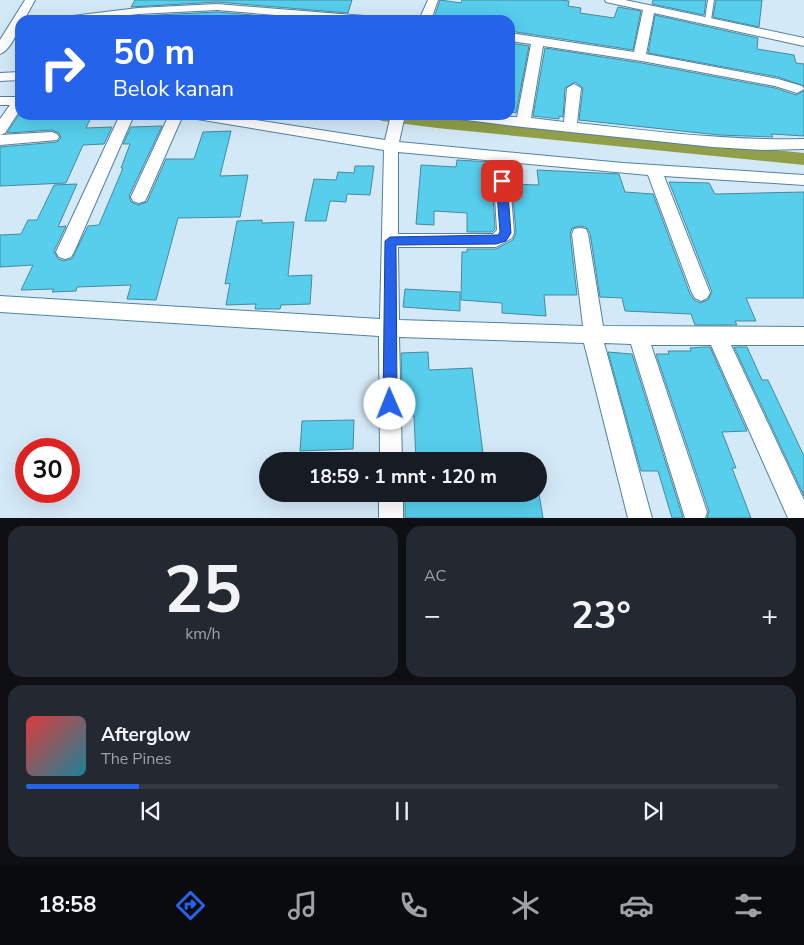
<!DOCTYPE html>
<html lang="id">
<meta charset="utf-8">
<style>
body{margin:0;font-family:"Nunito Sans",sans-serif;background:#242831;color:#f1f3f6;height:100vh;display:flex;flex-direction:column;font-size:19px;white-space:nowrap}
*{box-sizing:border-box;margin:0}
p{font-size:16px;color:#9ea1a6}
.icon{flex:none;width:28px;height:28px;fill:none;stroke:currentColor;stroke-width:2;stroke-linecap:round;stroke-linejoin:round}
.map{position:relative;height:518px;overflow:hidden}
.panel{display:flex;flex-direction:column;gap:8px;padding:8px;background:#0d0f14;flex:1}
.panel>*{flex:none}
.top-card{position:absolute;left:15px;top:15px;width:500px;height:105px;border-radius:15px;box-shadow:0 5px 20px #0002;background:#2563eb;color:#fff;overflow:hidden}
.speed{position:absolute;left:15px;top:438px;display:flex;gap:10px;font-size:25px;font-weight:700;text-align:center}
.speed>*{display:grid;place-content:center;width:65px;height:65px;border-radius:50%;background:#171b24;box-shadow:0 5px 20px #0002;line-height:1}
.speed .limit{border:8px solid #d22;background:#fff;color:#111}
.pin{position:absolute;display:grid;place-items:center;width:42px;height:42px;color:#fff;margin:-21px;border-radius:10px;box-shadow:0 2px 8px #0006}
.me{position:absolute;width:55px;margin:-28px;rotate:359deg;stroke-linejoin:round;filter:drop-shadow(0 0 4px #0008)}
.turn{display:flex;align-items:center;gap:18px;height:105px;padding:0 15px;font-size:22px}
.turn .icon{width:65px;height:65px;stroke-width:2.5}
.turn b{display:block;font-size:35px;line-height:42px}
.big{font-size:38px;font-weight:700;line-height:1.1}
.panel .card{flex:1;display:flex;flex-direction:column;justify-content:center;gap:8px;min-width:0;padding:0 18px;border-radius:15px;background:#242831}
.panel .dial{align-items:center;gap:0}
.dial b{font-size:65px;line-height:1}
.song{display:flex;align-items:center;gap:15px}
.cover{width:60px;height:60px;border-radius:8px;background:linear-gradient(135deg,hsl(0 70% 55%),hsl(190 70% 35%))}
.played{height:5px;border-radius:2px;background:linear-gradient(90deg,#2563eb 15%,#363941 15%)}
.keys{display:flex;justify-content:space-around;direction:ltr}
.heat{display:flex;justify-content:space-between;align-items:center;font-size:28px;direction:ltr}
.panel .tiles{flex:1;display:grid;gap:8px;grid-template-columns:1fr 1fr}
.card:last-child{grid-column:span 2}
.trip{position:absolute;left:259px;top:452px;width:288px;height:50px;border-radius:25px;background:#171b24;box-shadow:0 5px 20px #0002;font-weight:700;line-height:50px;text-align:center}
.tab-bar{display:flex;height:80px;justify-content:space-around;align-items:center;background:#090b0e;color:#9ea1a6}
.tab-bar .icon{width:35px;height:35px}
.tab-bar .current{color:#2563eb}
.tab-bar b{font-size:22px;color:#f1f3f6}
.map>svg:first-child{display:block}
</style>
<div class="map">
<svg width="804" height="518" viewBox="0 0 804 518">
<rect width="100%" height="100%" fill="#d4e9f7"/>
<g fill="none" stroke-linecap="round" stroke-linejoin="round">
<path fill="#909f48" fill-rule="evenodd" d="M373,115H426L804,153V165L437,128L382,121L376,119Z"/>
</g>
<path fill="#56ceec" stroke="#478a9c" d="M135,0H352L348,13L217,2L131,7Z
M440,0L461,3L462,0H560L569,1L568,6L581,8L580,13L614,18L618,7L641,11L633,50L510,31V20H451L434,18Z
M653,0H706L704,15L652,4Z
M716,0H762L759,27L713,17Z
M217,12L313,20H124L125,18L138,16Z
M655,15L758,38L757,49L794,55L796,63L804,64V86L778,77L648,53Z
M510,43L529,46L516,113L510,112Z
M545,48L642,63L775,88L796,95L804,91V136L771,134L773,137L719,135L579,120L583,88L575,82L565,88L563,117L559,116V119L533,116Z
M20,113V115H92L86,128L112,127L104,144L83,145L66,183L0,186V147L57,142L61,138L59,133L52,130L7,133Z
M162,126L129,196L131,202L138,205L147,202L166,159H194L203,132L231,131L220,176L248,175L240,217L178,218L156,300L127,299L131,285L77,287L76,291L52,292L54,289L21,290L33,265L0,267V235L21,234L28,220H37L54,185L77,184L58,227L66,226L54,251L58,259L64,261L72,259L88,226L99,225L123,168H121L130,144H123L131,127Z
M457,160L491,162L492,175H497L492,181L495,229L492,232H467V213L434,211V225L416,224L421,165L456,167Z
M355,166H374L370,195L347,194L346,202L330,201L326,221H305L314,179L336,180L338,172L354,173Z
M537,170L619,174L625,192L653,194L690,294L694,300L700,303L708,300L712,292L669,182L709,183L715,194L804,192V298H746L756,321H735L737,325H695L691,314L625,311L622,298L600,297L590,233L586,227L580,226L572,228L570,234L577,295H544L546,316L502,313V303L461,300L462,252H467V249H496L513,240L516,233L512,184L539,185Z
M262,220V223L294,222L288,276L312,275L310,304L281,305L280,309H255L256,304L226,305L230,283L225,284L237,221Z
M405,289L460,292V311L403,307Z
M704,347H710L747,431L722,432L736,468H732L751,518H707L709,511L656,354H669L668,351H691L690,348Z
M734,347H747L762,380H768L804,456V496Z
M428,352L429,370L472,368L484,461H416L414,416H403L401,353Z
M608,352L632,354L683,518H672L658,471H641Z
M354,420L353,449L300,451L302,421Z
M405,494H539L543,518H405Z"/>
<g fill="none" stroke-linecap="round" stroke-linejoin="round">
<g stroke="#5082a1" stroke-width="2">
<path id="service" d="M708,0H714L711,20L708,22L705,20Z"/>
</g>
<g stroke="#5082a1" stroke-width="2">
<path id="minor" d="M25,0H35L24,20H20C20,29 10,51 0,54V40Z
M428,0H438L431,20H419Z
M605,0H625L804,38V46L654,13L646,54L778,79L802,86L804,89L797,93L775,86L642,61L543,46L531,118L564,122L567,88L574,84L581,88L577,123C653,131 728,141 804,139V149L762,150L713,147L523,127L451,118L449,115L517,117L531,44L510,41V33L634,52L643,10L606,2Z
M217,4L377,17L383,20H335L217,10L138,14L92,20H58L64,17L138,8Z
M20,72V80L0,81V73Z
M0,97H20V110L5,133L0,135V119L10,105H0Z
M120,115H134L74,252L71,257L65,259L59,257L56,252Z
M169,115H183L147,197L145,201L139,203L133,201L131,197Z
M190,115H224L385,140L391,115H405L399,142L623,163L804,175V185L664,176L710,293L707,298L701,301L695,298L692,293L648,175L398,152V234H493L497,230L494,181L497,177L502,176L507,177L510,181L514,233L512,238L496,247H398L399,320L583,326L572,234L574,229L580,228L586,229L588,234L603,326L804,327V345H731L804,500V518H788L711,345H651L707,512L705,518H685L631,344L604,343L652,518H628L584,343L399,337L402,461H380L379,336L0,312V296L380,319L384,150L197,119L192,118Z
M52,132L57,134L59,137L57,140L0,145V135Z
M379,494H403V518H379Z"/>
</g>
<use href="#service" fill="#fff" fill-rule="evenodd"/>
<use href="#minor" fill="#fff" fill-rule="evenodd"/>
</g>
<path fill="#2563eb" stroke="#184099" d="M502,177L507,181L511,233L506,241L496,244L396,245L397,404L395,409L390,411L385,409L383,404L385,241L390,237L498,235L500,232L496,181Z"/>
</svg>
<div class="speed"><div class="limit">30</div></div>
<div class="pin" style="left:502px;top:181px;background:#d93025"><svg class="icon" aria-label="arrive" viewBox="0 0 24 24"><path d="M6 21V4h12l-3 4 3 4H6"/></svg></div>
<svg class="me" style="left:390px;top:404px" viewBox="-20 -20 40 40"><circle r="19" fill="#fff"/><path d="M0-13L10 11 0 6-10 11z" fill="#2563eb"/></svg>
<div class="trip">18:59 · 1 mnt · 120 m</div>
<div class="top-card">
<div class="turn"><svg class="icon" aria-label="right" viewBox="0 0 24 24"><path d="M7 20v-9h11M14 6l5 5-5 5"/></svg><div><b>50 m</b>Belok kanan</div></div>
</div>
</div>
<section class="panel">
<div class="tiles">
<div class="card dial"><b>25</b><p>km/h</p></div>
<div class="card"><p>AC</p>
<div class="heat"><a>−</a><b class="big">23°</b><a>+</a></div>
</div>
<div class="card">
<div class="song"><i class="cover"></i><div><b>Afterglow</b><p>The Pines</p></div></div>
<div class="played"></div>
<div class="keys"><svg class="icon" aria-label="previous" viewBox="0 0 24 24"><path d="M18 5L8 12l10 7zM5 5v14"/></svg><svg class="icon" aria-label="pause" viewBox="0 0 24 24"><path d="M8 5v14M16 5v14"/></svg><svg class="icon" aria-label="next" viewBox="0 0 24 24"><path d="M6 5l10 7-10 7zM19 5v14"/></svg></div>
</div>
</div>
</section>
<nav class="tab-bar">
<b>18:58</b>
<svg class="icon current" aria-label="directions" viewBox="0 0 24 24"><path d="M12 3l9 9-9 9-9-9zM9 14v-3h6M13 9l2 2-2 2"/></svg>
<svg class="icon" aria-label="music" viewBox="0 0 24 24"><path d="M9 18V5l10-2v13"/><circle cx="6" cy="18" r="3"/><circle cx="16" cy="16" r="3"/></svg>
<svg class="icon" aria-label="phone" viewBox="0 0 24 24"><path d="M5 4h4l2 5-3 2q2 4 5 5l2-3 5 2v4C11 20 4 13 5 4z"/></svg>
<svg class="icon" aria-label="climate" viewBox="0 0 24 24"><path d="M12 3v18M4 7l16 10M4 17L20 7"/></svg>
<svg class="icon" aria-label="car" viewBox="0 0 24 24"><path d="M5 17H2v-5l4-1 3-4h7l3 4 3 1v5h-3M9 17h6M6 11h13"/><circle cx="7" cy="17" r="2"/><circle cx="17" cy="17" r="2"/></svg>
<svg class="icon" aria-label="filters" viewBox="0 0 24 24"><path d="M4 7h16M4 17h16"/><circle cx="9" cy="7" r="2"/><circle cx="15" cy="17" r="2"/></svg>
</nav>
